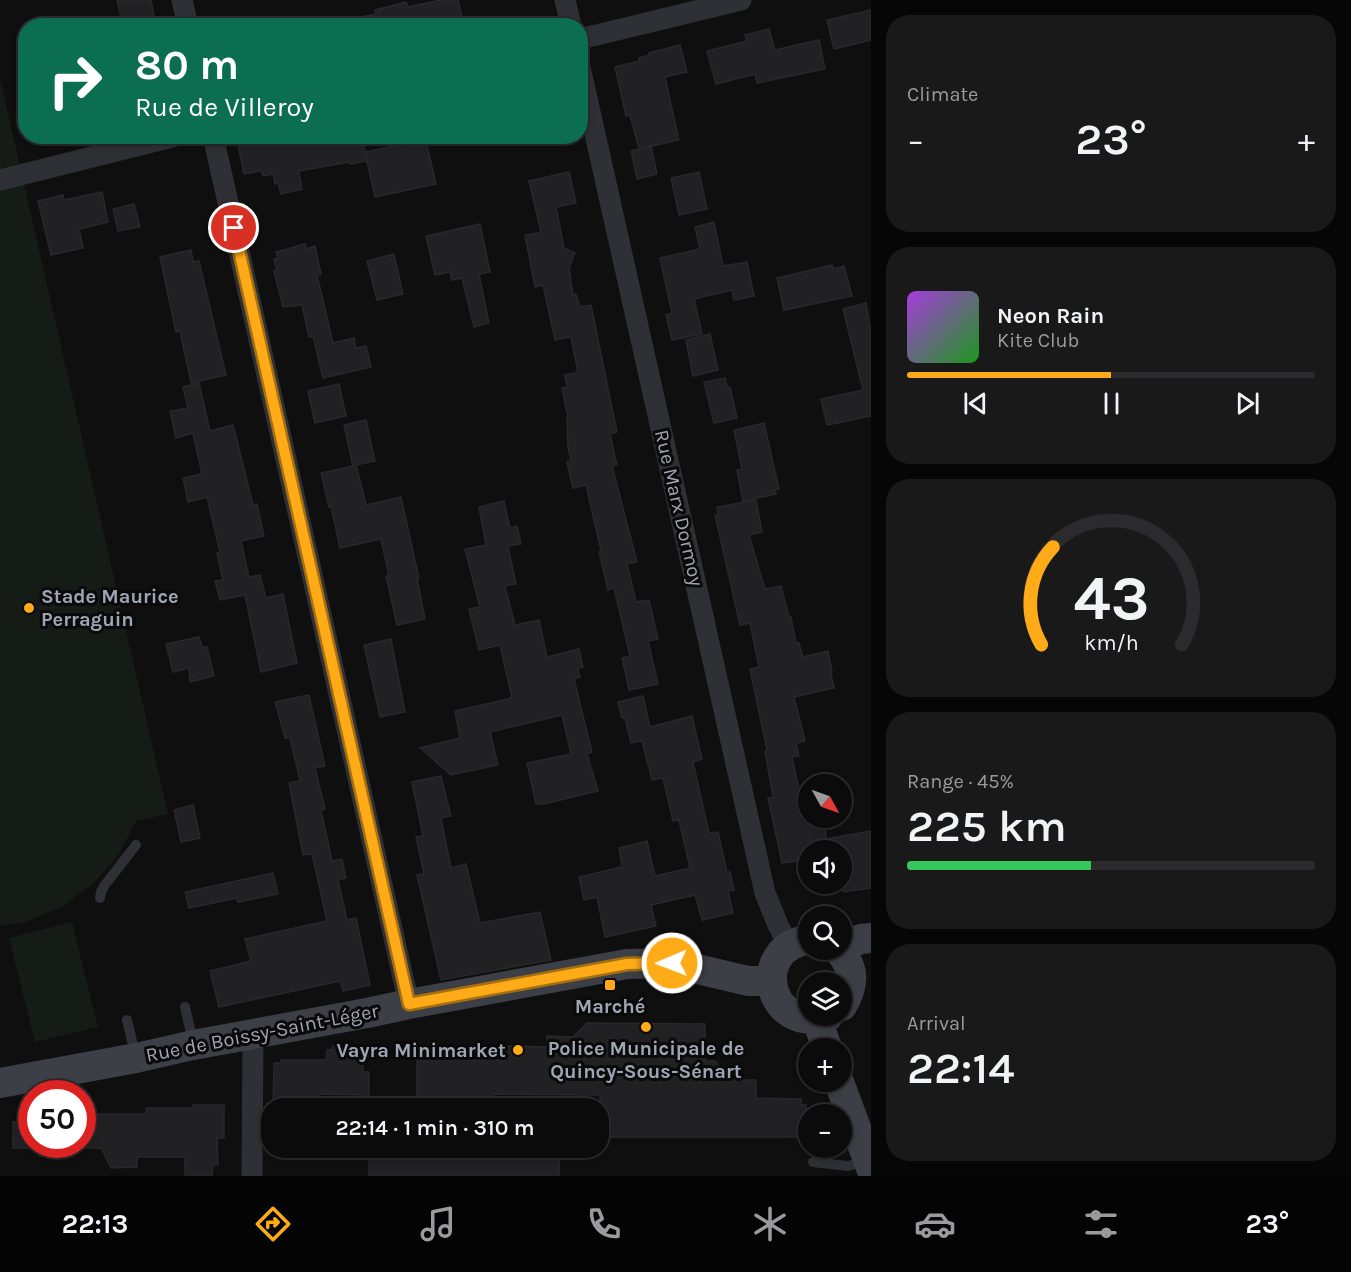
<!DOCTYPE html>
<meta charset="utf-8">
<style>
body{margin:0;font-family:Karla,sans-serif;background:#19191a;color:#f1f3f6;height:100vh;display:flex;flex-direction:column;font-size:22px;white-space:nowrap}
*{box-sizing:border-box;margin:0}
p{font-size:20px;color:#9a9b9d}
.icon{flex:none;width:33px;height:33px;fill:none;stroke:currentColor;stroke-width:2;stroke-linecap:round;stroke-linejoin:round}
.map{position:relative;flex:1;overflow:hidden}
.details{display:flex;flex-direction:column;gap:15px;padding:15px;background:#060607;width:480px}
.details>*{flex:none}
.guide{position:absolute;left:18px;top:18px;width:570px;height:126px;border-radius:24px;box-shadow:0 3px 9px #0003,0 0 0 2px #2b2b2d;background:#0b6e4f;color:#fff;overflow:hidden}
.needle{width:39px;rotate:130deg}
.tools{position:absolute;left:798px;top:774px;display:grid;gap:12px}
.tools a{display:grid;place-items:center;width:54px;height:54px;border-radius:50%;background:#0b0b0c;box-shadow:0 3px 9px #0003,0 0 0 2px #2b2b2d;font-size:30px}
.speed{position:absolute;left:18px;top:1080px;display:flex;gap:12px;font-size:30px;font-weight:700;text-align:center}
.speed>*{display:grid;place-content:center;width:78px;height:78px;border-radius:50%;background:#0b0b0c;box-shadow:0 3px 9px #0003,0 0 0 2px #2b2b2d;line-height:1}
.speed .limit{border:9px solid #d22;background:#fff;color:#111}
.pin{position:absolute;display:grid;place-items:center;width:51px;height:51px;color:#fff;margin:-26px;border:3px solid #fff;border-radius:50%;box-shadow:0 2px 6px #0007}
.me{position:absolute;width:66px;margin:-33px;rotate:269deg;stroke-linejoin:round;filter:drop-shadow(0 0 4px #0008)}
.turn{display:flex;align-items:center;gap:21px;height:126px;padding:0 18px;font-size:27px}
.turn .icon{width:78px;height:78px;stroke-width:2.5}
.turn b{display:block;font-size:42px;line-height:51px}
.big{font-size:45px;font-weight:600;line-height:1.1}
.details .card{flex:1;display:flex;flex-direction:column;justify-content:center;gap:9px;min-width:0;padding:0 21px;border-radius:24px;background:#19191a}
.details .dial{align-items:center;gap:0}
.dial svg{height:156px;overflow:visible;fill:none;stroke:#2b2b2d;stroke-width:7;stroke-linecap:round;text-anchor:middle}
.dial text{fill:#f1f3f6;stroke:none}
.song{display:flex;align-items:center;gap:18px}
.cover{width:72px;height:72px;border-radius:9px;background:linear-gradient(135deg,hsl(280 70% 55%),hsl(120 70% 35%))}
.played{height:6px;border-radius:3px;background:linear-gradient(90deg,#ffab18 50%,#2b2b2d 50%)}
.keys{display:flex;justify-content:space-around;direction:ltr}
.heat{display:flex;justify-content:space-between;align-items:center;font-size:33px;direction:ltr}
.charge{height:9px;border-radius:4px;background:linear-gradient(90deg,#34c759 45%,#2b2b2d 0)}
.trip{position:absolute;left:261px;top:1098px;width:348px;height:60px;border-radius:24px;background:#0b0b0c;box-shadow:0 3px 9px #0003,0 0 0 2px #2b2b2d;font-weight:600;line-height:60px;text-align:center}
.dock{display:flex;height:96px;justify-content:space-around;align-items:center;background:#040405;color:#9a9b9d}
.dock .icon{width:42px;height:42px}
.dock .active{color:#ffab18}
.dock b{font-size:27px;color:#f1f3f6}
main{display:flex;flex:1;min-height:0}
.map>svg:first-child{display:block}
</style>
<main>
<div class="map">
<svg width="871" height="1176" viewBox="0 0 871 1176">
<rect width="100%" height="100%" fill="#0f0f10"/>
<path fill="#151b15" d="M0,79L168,814L136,821L119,854L93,884L61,907L25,922L0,926Z
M72,922L98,1027L35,1042L9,938Z"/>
<path fill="#212124" stroke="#28282c" stroke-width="1.5" d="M117,0H151L156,26H123Z
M441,0H458L464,26H361L360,17L376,14L375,10L406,2L408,7Z
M871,10V40L834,49L827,20Z
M769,29L775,50L819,40L825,69L757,83L755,74L716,84L707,51L747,41L745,35Z
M680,45L687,72L665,77L679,140L639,149L630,115L626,116L615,67L639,61V58L649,55V53Z
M320,136H362L367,161L350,164L349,162L299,171L302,189L281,194L278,183L275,184L273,174L263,176L261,171L244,174L238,145L262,139L263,141L270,140L272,147Z
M404,144L405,148L427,145L436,184L375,197L365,152Z
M651,146L657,174L637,179L631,151Z
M569,172L576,203L556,207L564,248L575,253L569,268L573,295L576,294L580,307L591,305L617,432L610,434L617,465L612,466L637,562L627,564L636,602L649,600L658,639L648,641L658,684L629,690L622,658L630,656L614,588L608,590L599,552L601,551L586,485L573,488L567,462L571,461L568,447L567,418L568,417L562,388L567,387L565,375L578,372L571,337L555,340L543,285L535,287L525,235L541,232L529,181Z
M699,172L707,209L679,215L671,178Z
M102,192L108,222L79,229L83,248L51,255L38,201L63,195L64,200Z
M134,204L140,227L118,231L113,209Z
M714,222L723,266L747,262L754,296L734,300L732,290L694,299L702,334L672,340L666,315L672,313L660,258L700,249L695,227Z
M480,224L490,272L479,274L489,323L474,327L462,278L452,280L450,272L435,275L426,236Z
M305,244L307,249L315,246L321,274L317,275L333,343L354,338L356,348L366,346L371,367L323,378L313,336L309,337L302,305L283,307L274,271L277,270L274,259H278L276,252Z
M191,250L193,262L199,261L226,375L191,383L180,331L176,332L160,257Z
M394,254L403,294L377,300L367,261Z
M832,265L833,269L844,266L852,296L784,310L777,278Z
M866,303L871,332V416L827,425L821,399L863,390L843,309Z
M710,334L718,370L693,376L686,340Z
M725,378L727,387H730L737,418L714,423L704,382Z
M199,383L210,431L233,425L253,505L257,504L264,536L241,541L249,577L260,575L266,598L283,594L297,663L261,672L245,595L220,600L215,581L223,580L217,553L220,552L207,497L188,502L183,478L202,474L193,433L176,438L170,411L188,408L183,387Z
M339,384L346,416L315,423L308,391Z
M366,420L375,461L356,465L366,505L401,497L419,578H417L425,619L397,625L386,576H389L381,539L340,548L331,506L329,507L321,473L353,466L344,425Z
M764,423L779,489L775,490L776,494L743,501L737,470L742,469L734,430Z
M756,500L762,532L749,535L765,589L781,586L789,617H791L796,643H799L803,657L828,651L832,672L831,674L834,688L794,697L805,741L796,743L799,756L792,757L802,804L808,803V818H825L826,839L871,831V888L843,892L842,850H808V860L782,863L768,798L773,797L765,751L767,750L750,669L759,667L750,623L740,625L715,515H718L717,507Z
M504,501L510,528L517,526L521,544L508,546L516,584L505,586L515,625L539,620L547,657L579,649L583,667L578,669L580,677L574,679L592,752L587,754L598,791L544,804H536L527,763L571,754L562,715L490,732L498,765L451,775L420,748L460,738L455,711L512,698L500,645L479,650L469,609L480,607L465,549L486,545L479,507Z
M199,637L202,647H207L214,676L190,682L189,668L173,672L166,644Z
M391,639L405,712L380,717L364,645Z
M309,695L325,766L315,768L325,809L321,810L332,861L342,859L346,878L338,880L347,920L356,918L370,985L343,991L340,981L219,1007L210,971L251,961L245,939L327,921L312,854L303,855L289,783L300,781L290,738H285L275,702Z
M643,696L650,727L692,716L702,759L693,762L709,833L718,832L727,872H730L734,890L728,891L733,913L702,920L695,895L651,905L656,926L605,937L597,897L584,900L579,877L622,867L619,848L647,841L655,876L690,868L679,820L673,821L663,778L652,780L642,741L631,743L625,718H622L618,702Z
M441,776L451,816L441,818L451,868L466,864L480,923L540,912L551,960L441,980L417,875L424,874L416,837L423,836L412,782Z
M193,805L200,838L181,842L174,810Z
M273,873L278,894L238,902L237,898L189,908L185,892Z
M587,1023L705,1024V1061H715L721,1068V1080H756V1098L801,1099V1105H806V1129H801V1137H600V1095L493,1094V1108H417V1060H502L503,1046L547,1047V1036L573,1037Z
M333,1046H355V1049L362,1050L363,1072H369V1095L318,1094V1108H273L274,1063H280L281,1060H326L327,1050H332Z
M193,1105H224V1138H217L218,1165H213L212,1176H185V1157H137V1167L111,1168L101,1148H82V1114H146V1108H193Z
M13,1122H32V1148H13Z
M466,1148H560L559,1176H369V1154L466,1155Z"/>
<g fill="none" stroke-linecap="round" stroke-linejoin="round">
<path stroke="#2f3035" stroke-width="10" d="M100,898L101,892L104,886L136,845
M185,1007L193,1042
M127,1020L136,1058
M813,1162L848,1166L866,1161"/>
<path stroke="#2f3035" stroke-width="21" d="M182,0L188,26
M565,0L571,26
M580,39L741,0
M580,67L765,893L778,925L789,946
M213,136L409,1004
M0,180L176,136
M252,1176L253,1034"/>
<path stroke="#3d3f46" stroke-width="30" d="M808,940C750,947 766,1035 828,1016
M842,946L861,939L871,938
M838,950C856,968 854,986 842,1006
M817,1019L827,1048
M839,1082L871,1168
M0,1083L136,1058L193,1045L367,1013L409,1004L627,964L672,963L748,981H772"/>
</g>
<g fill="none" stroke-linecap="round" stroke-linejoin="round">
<g stroke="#a66f10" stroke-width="15">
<path id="route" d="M234,228L409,1004L627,964L672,963"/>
</g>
<use href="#route" stroke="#ffab18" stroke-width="10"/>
</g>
<g fill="#ffab18" stroke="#0a0a0b" stroke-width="2">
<circle cx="29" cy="608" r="6"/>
<rect x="604" y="979" width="12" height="12" rx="3"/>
<circle cx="646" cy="1027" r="6"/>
<circle cx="518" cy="1050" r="6"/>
</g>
<g text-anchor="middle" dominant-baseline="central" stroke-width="6" stroke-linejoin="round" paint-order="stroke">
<g font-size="20" fill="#9ea5b3" stroke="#0a0a0b">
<text transform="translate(679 508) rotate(77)">Rue Marx Dormoy</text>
<text transform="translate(262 1033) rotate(-11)">Rue de Boissy-Saint-Léger</text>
</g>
<g font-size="20" font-weight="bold" fill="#9ea5b3" stroke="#0a0a0b">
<text x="41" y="596" text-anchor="start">Stade Maurice<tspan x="41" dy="23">Perraguin</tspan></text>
<text x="610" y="1006">Marché</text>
<text x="646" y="1048">Police Municipale de<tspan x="646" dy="23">Quincy-Sous-Sénart</tspan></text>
<text x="506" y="1050" text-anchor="end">Vayra Minimarket</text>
</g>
</g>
</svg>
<div class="tools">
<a><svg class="needle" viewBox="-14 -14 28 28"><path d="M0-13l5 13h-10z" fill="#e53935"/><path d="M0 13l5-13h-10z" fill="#9a9b9d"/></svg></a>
<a><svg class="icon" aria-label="sound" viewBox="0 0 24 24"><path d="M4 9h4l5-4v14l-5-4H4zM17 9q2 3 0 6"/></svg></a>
<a><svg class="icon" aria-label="search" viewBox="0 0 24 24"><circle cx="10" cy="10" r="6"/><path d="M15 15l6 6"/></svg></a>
<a><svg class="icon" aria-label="layers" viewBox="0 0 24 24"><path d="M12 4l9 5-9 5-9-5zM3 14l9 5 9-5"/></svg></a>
<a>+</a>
<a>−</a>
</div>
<div class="speed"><div class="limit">50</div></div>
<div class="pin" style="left:234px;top:228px;background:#d93025"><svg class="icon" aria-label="arrive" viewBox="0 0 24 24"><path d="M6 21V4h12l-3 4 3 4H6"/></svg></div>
<svg class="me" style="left:672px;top:963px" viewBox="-20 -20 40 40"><circle r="17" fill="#ffab18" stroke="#fff" stroke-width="3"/><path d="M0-11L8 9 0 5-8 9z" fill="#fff"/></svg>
<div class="trip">22:14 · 1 min · 310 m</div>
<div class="guide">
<div class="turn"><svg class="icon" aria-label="right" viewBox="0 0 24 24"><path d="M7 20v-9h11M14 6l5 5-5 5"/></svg><div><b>80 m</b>Rue de Villeroy</div></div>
</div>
</div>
<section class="details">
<div class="card"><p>Climate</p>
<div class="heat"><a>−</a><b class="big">23°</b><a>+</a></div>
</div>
<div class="card">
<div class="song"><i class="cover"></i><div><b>Neon Rain</b><p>Kite Club</p></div></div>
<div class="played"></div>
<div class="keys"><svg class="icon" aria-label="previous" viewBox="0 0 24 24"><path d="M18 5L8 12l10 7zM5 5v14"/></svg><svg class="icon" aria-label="pause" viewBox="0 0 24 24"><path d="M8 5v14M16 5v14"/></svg><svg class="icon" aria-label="next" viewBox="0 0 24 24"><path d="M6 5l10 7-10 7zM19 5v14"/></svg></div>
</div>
<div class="card dial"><svg viewBox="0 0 100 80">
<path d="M14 69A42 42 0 1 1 86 69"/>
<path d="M14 69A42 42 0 0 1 20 19" stroke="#ffab18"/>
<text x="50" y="56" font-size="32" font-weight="700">43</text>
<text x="50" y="72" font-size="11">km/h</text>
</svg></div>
<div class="card"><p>Range · 45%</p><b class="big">225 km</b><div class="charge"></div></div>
<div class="card"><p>Arrival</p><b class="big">22:14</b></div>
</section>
</main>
<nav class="dock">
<b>22:13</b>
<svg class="icon active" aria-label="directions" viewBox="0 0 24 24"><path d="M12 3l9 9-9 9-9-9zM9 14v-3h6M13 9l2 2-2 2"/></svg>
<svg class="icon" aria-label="music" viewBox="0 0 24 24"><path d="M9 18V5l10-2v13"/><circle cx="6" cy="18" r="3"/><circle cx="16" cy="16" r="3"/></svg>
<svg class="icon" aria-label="phone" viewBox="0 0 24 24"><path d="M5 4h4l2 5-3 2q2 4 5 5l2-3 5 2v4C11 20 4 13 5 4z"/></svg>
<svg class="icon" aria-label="climate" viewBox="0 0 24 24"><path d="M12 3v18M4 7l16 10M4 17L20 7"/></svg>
<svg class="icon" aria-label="car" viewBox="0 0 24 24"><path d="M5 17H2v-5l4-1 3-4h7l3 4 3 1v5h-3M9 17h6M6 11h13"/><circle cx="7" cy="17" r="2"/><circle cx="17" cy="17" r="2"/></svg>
<svg class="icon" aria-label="filters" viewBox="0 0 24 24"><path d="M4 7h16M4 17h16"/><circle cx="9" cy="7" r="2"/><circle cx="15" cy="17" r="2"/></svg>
<b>23°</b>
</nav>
